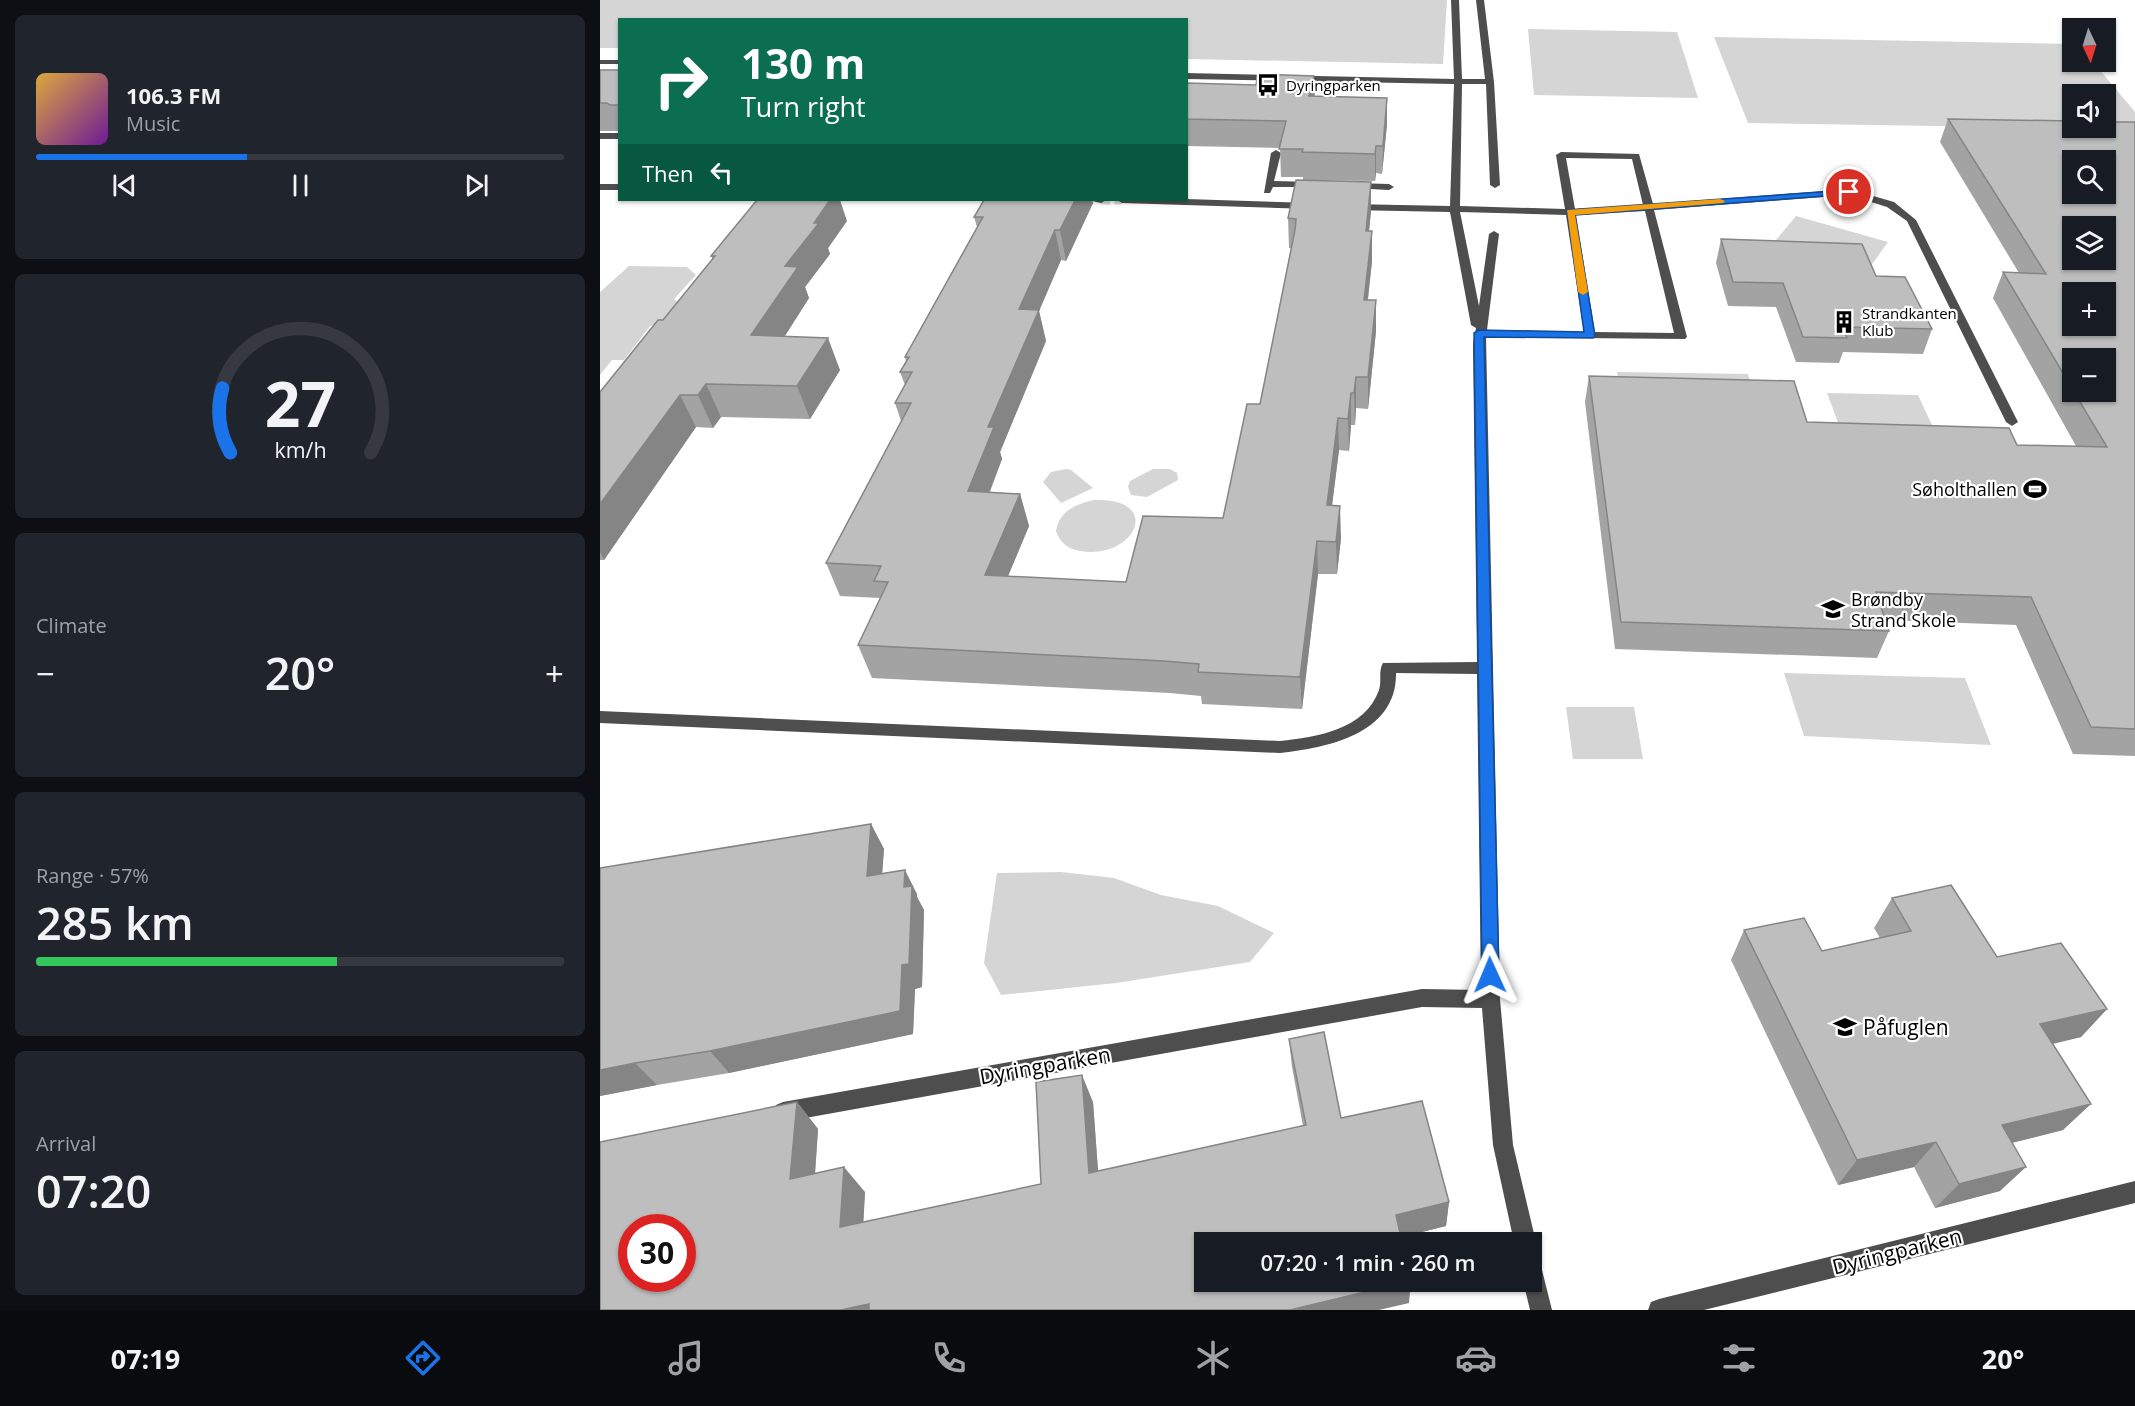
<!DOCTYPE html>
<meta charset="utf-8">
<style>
body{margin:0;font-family:"Open Sans",sans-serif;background:#20242c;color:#f1f3f6;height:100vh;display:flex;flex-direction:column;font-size:22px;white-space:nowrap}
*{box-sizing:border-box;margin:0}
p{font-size:20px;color:#9ea1a6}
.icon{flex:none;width:33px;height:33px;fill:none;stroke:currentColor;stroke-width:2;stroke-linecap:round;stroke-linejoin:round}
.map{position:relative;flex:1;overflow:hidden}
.panel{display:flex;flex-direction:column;gap:15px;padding:15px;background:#0d0f14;width:600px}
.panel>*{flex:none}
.banner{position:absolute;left:18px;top:18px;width:570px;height:183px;border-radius:0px;box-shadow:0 2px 4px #0004;background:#0b6e4f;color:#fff;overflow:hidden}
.needle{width:39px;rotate:176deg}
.tools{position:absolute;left:1462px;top:18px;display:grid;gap:12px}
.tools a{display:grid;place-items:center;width:54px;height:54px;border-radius:0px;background:#171b24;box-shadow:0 2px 4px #0004;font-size:30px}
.speed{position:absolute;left:18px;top:1214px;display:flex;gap:12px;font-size:30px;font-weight:700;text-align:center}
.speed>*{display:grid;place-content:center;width:78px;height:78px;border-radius:50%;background:#171b24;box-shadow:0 2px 4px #0004;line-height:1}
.speed .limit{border:9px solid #d22;background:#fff;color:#111}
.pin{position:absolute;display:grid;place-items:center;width:51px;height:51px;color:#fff;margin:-26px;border:3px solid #fff;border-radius:50%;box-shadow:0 2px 6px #0007}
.me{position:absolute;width:66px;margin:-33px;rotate:359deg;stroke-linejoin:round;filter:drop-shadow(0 0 4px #0008)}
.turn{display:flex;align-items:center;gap:21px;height:126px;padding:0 24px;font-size:27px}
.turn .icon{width:78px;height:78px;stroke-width:2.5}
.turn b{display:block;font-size:42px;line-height:51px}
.then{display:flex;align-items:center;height:57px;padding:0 24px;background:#0003;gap:12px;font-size:22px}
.big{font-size:45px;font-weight:600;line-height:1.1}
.panel .widget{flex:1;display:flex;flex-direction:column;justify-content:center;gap:9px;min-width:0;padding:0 21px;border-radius:9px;background:#20242c}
.panel .dial{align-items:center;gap:0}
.dial svg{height:156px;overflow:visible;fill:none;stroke:#363941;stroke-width:7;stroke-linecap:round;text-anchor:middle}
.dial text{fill:#f1f3f6;stroke:none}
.song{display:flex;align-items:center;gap:18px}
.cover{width:72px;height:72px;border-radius:9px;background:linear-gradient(135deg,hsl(40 70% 55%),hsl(280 70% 35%))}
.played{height:6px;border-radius:3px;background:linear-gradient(90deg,#1a73e8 40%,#363941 40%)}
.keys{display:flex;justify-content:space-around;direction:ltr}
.heat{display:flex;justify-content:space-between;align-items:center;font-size:33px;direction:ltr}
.charge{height:9px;border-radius:4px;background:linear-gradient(90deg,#34c759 57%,#363941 0)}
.trip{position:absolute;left:594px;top:1232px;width:348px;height:60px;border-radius:0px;background:#171b24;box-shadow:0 2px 4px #0004;font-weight:600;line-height:60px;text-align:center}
.tab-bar{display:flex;height:96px;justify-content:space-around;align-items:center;background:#090b0e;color:#9ea1a6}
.tab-bar .icon{width:42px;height:42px}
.tab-bar .current{color:#1a73e8}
.tab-bar b{font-size:27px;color:#f1f3f6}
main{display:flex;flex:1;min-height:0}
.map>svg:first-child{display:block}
</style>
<main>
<section class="panel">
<div class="widget">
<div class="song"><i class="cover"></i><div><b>106.3 FM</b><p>Music</p></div></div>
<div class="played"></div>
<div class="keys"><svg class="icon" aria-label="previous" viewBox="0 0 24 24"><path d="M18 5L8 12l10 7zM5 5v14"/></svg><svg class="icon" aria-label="pause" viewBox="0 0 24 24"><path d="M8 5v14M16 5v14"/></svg><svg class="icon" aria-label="next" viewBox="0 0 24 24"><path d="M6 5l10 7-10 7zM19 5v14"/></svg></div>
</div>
<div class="widget dial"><svg viewBox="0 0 100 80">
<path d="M14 69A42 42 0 1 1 86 69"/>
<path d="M14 69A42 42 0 0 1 10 36" stroke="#1a73e8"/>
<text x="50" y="56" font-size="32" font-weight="700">27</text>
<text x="50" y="72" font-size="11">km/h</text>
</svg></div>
<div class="widget"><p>Climate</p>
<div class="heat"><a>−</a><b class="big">20°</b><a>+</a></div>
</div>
<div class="widget"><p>Range · 57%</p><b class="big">285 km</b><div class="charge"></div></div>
<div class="widget"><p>Arrival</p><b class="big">07:20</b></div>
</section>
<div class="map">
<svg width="1535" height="1310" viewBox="0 0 1535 1310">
<rect width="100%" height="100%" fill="#fff"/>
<path fill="#d5d5d5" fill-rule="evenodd" d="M0,0H847L843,64L587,59L586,20H20L19,48H0Z
M928,29L1077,32L1098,98L934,95Z
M1114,37L1473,44V62H1493L1535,112V129L1148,123ZM1473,94H1506V128H1473Z
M1196,216L1288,242L1270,267L1176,240Z
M29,266L87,267L96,275L74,299L82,305L69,321L50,326L24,360H12L0,375V292Z
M1017,372L1148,374L1152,389L1020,387Z
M1227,393L1318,395L1338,438L1239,425Z
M466,469L471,470L493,488L461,503L443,482L451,472Z
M553,469H570L577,473L578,480L547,497L531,495L528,487L530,481Z
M494,500C564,497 536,560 480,551C468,549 460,543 456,531C459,511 476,504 494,500Z
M1184,673L1365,678L1391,745L1204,736Z
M966,707H1034L1043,759H973Z
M461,872L514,878L561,895L618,906L674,933L650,962L516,983L401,995L384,963L397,873Z"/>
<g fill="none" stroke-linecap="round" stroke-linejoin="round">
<path stroke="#d9d9d9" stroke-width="9" stroke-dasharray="9 4.5" stroke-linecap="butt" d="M501,200H522"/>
<path fill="#4e4e4e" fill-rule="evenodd" d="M851,0H859L862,79H885L876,0H884L894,82L900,185L895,188L890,185L886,84H862L860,206L965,209L956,155L961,152L1039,154L1053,204L1249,189L1294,202L1316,220L1418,422L1412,426L1406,422L1307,221L1287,207L1249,195L1054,210L1087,337L1085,339L886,337L900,999L913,1145L936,1242L933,1250L932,1242H914L893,1145L882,1008L822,1007L183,1122L176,1119L173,1112L176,1105L183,1102L822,989L881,990L877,674L796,673C797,734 727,748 680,753L0,723V711L680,741C716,737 765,730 779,690C782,681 778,671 783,663L877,662L873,344L876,328L871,325L850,212L750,210L745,207L750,204L850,206L854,84L586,79V73L854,79ZM966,158L1032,159L1043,205L975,209ZM1045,211L1074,333L995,332L976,215ZM860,212L966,215L984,332L887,330L899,234L894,231L889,234L879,306Z
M0,60H20V64H0Z
M0,133H20V139H0Z
M676,150L681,153L674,181L714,182L717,183V187H673L670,193H664L671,153Z
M753,183L789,184L794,187L789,190L750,188V184Z
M0,184H20V190H0Z
M586,199L711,203L716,206L711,209L522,203L517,200Z
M488,200H506L501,203Z
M1535,1181V1203L1104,1310H1048L1051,1302L1059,1299Z
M932,1259L940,1262L952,1310H930L923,1281H932Z"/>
</g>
<path fill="#a3a3a3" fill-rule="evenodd" d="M0,70H20V131H0Z
M586,85L715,96L787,98V124L782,174L776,173L775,181L703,180V177H681L680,148L586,146Z
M1348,119L1535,122V756L1473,754L1416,625L1285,620L1289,631L1277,658L1015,649L985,402L989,376L1207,422L1417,445L1476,446L1393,298L1403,272L1419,273L1340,142ZM1473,358L1506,392H1473Z
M771,182V211L769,231H772V261L768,300L776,331L768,409L756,408L755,425H751L749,451L739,450L732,505L741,538L737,574H718L702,709L602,704L601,696L570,693L272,678L258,645L280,598L240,596L226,563L301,421L295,403L305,385L300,372L306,361L305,357L377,227L374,217L384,200H492L493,203L466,261L461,260L439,311L446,341L400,452L402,459L390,492L420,494L429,526L408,576L526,582L623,518L660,404L691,248H689L688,218Z
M247,221L228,248L230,254L205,287L209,298L185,336L240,370L210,419L121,417L113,428L96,427L4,560H0V392L63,320L113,260L111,256Z
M1121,239L1276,276L1332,329L1323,354L1243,352L1239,363L1196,362L1176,307L1128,306L1116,263Z
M271,824L284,849L282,874L317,894V897L324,910L322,987L315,989L313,1034L129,1073L57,1085L0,1096Z
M1292,898L1397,957L1507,1009L1481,1037L1453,1044L1463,1130L1412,1143L1400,1191L1335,1208L1314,1167L1238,1185L1131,960L1144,930L1222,951L1280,938L1274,928Z
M689,1039L741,1118L849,1202L846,1226L801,1237L809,1303L0,1310L197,1102L218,1129L215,1173L265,1192L263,1222L441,1184L493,1102L498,1171L703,1126L692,1067Z"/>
<path fill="#858585" d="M714,76L715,102L709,96Z
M787,98V124L782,174L783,146Z
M776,146V173L775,181V154Z
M771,182V211L766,261V231Z
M230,200H240L247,221L228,248L230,254L205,287L209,298L165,367L151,335L185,266L214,223Z
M475,200H492L493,203L466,261L460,230Z
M455,230L461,260L439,311L446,341L400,452L402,459L377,523L368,491L388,427L419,309Z
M772,231V261L764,331V300Z
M776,300V331L768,409V377Z
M228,338L240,370L210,419L197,386Z
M756,377V408L755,425L754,393Z
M106,384L121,417L113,428L98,395Z
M751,393V425L749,451L748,419Z
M80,395L96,427L4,560L0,552V504Z
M738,418L739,450L728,537L727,505Z
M420,494L429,526L395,607L385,575Z
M740,506L741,538L737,574L736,542Z
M717,541L718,574L702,709L700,677Z
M271,824L284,849L280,901L267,876Z
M305,870L317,894V897L324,910L322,987L315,989L313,1034L129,1073L110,1051L304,887Z
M1507,1009L1481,1037L1416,1052L1440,1024Z
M35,1063L57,1085L0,1096V1070Z
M482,1075L493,1102L500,1198L489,1173Z
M197,1102L218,1129L213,1204L190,1179Z
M1491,1104L1463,1130L1378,1151L1402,1125Z
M1336,1142L1314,1167L1238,1185L1257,1160Z
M244,1167L265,1192L262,1250L240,1227Z
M1426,1167L1400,1191L1335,1208L1359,1184Z
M849,1202L846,1226L794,1239L796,1215Z
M811,1281L809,1303L779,1310H690Z
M269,1304L275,1310H241Z"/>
<path fill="#bebebe" stroke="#858585" stroke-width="1.5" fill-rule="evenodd" d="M0,70H20V105H10L7,103H0Z
M658,74L714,76L709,96L787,98L783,146H776L775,154L702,152L703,149H679L686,121L586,119L587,83L656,85Z
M1348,119L1473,121V128H1506V122H1535V729L1491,727L1431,597L1276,592L1289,631L1021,622L989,376L1194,381L1207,422L1409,428L1417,445L1507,447L1474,392H1506V358H1473V390L1403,272L1446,274ZM1473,160H1506V194H1473ZM1473,226H1506V260H1473ZM1473,292H1506V326H1473Z
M696,180L771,182L766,231H772L764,300H776L768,377H756L754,393H751L748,419L738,418L727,505L740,506L736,542L717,541L700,677L598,672L599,664L564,661L258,645L288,582L274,581L281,566L226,563L311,403H295L312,372H300L309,357H305L383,217H374L384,200H475L460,230H455L419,309L439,310L388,427H394L368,491L420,494L385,575L526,582L543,516L623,518L647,404H660L695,230L696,219L688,218Z
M157,200H230L214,223H219L185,266L198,267L151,335L228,338L197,386L106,384L98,395H80L0,504V392L58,320H63L115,256H111Z
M1121,239L1262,244L1276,276L1305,277L1332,329L1243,327L1247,338L1203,337L1183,283L1133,282Z
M271,824L267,876L305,870L304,887L312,886L309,964L302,965L300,1011L110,1051L35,1063L0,1070V868Z
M1351,885L1397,957L1461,943L1507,1009L1440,1024L1491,1104L1402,1125L1426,1167L1359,1184L1336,1142L1257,1160L1144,930L1204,918L1222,951L1311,931L1292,898Z
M724,1032L741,1118L822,1101L849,1202L796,1215L802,1242H604V1281H811L690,1310H269V1304L241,1310H0V1142L197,1102L190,1179L244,1167L240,1227L441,1184L436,1082L482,1075L489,1173L706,1125L689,1039ZM32,1227H82V1278H32Z"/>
<path fill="#1a73e8" stroke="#114b97" stroke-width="1.5" d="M1249,190L1252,191V194L975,215L995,336L993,338L884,337L899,975L896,980L890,983L884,980L882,975L874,333L879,330L984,332L967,210Z"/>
<path fill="#f59e0b" d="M1120,199L1125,201L1123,203L975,215L988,292L983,295L978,292L967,210Z"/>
<defs>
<g id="bus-bare" transform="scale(1.8)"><path d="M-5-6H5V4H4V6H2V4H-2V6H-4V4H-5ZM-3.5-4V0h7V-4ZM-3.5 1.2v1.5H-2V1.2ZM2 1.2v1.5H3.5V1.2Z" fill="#000" stroke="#fff" stroke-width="2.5" paint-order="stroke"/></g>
<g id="building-bare" transform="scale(1.8)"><path d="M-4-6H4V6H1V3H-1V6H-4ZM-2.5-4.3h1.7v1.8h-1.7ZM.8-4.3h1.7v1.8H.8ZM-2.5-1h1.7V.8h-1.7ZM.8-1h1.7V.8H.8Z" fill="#000" stroke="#fff" stroke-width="2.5" paint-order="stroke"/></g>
<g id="stadium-bare" transform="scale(1.8)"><path d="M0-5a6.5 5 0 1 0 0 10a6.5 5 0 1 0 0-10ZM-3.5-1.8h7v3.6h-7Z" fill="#000" stroke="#fff" stroke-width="2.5" paint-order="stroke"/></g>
<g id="school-bare" transform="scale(1.8)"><path d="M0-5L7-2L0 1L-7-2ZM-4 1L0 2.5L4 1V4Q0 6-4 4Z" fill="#000" stroke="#fff" stroke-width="2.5" paint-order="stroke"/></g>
</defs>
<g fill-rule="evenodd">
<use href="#bus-bare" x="668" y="85"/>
<use href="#building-bare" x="1244" y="322"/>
<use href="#stadium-bare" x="1435" y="489"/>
<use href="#school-bare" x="1233" y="609"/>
<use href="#school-bare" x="1245" y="1027"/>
</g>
<g text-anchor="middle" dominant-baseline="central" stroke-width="4.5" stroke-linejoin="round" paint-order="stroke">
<g font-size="15" fill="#000" stroke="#fff" text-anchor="start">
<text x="686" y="85">Dyringparken</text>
<text x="1262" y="313">Strandkanten<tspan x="1262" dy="17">Klub</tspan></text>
</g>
<g font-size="18" fill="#000" stroke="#fff" text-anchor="end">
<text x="1417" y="489">Søholthallen</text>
<text x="1251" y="599" text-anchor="start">Brøndby<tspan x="1251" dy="21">Strand Skole</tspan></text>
</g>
<g font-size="21" fill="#000" stroke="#fff" text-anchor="start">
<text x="1263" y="1027">Påfuglen</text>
</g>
<g font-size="21" fill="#000" stroke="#fff">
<text transform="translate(445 1065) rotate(-10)">Dyringparken</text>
<text transform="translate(1297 1251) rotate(-14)">Dyringparken</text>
</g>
</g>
</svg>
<div class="tools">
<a><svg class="needle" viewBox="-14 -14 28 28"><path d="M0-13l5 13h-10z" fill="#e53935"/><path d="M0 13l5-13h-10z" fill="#9ea1a6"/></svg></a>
<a><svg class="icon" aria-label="sound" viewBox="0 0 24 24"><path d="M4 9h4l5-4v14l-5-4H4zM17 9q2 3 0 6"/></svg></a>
<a><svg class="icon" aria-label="search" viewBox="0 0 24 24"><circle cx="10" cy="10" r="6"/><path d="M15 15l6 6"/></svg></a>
<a><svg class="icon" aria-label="layers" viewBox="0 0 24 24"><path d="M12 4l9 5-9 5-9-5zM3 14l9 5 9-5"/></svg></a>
<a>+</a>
<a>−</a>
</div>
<div class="speed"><div class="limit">30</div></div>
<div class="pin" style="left:1249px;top:192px;background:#d93025"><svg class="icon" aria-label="arrive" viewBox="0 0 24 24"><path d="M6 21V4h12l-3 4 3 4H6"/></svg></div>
<svg class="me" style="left:890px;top:975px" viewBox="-20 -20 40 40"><path d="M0-17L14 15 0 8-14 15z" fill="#1a73e8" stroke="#fff" stroke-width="4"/></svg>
<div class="trip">07:20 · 1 min · 260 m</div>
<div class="banner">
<div class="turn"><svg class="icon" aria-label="right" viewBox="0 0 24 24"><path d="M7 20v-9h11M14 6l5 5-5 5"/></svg><div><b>130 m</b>Turn right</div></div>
<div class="then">Then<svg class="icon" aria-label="left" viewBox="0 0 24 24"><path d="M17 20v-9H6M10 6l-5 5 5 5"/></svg></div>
</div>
</div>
</main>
<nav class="tab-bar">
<b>07:19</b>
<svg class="icon current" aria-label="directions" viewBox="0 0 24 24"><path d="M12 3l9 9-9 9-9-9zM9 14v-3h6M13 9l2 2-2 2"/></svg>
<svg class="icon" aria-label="music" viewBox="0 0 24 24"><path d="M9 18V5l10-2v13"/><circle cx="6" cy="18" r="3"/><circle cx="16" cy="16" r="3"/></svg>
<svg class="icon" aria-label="phone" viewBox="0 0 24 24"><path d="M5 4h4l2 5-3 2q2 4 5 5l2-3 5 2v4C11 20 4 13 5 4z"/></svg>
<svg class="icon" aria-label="climate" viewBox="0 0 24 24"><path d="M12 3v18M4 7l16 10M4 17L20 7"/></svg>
<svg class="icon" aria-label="car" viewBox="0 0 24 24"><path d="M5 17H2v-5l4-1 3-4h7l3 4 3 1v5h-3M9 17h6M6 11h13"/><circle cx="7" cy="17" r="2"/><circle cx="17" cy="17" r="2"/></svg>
<svg class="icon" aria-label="filters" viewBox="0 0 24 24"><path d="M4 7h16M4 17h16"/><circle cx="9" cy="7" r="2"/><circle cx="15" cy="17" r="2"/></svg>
<b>20°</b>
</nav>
